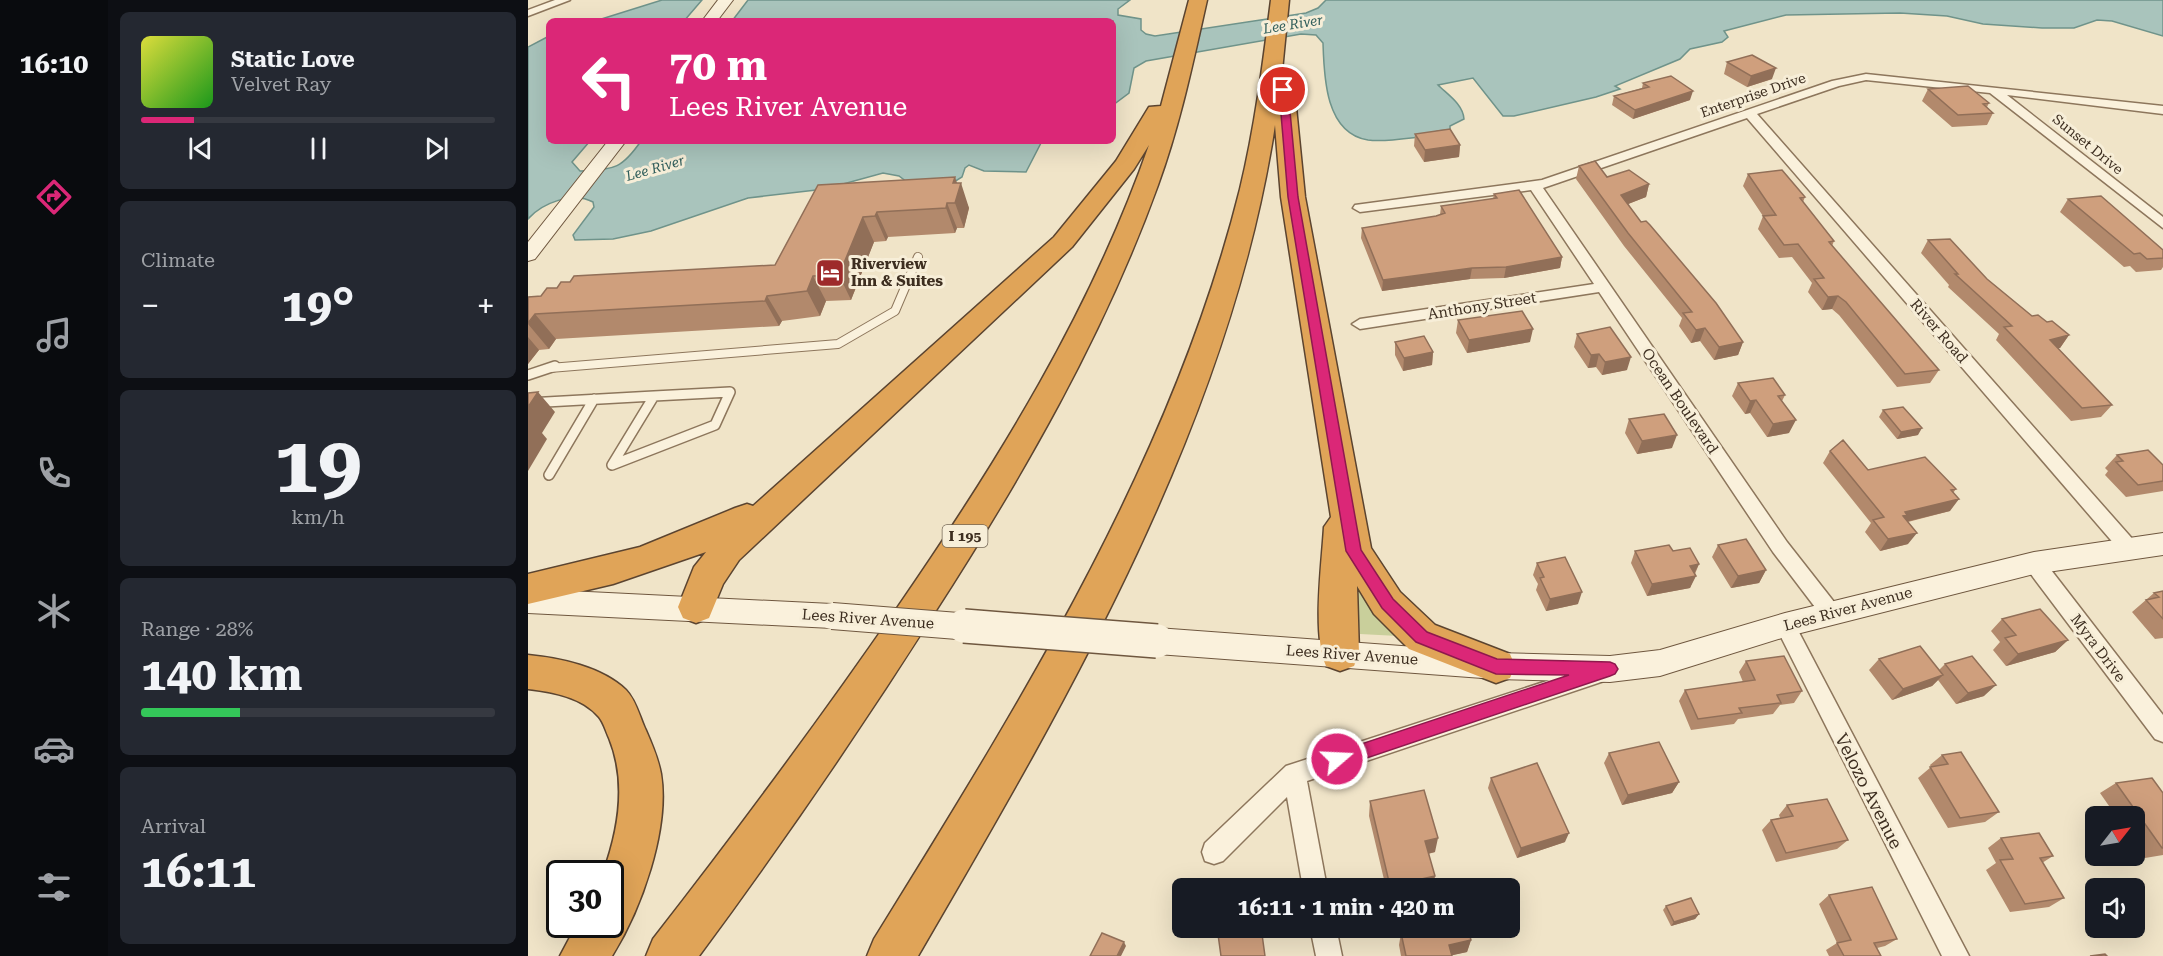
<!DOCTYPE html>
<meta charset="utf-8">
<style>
body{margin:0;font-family:"Roboto Serif",serif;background:#242831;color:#f1f3f6;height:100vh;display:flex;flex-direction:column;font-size:22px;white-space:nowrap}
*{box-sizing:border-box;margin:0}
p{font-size:20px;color:#9ea1a6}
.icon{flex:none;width:33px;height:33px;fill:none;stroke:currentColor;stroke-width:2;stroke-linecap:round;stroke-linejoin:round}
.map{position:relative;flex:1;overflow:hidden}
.sheet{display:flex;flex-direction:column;gap:12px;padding:12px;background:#0d0f14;width:420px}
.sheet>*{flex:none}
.banner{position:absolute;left:18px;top:18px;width:570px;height:126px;border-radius:9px;box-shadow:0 6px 24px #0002;background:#db2777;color:#fff;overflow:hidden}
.needle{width:39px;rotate:59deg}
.tools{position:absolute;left:1557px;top:806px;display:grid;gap:12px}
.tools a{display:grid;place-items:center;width:60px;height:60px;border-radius:9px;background:#171b24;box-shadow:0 6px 24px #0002;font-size:30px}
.speed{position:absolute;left:18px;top:860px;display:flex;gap:12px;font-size:30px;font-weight:700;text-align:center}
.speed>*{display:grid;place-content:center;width:78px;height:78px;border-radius:50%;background:#171b24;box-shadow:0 6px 24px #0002;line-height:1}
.speed .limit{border:3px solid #111;border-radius:9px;background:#fff;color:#111}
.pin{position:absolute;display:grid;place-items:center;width:51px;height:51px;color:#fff;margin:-26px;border:3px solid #fff;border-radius:50%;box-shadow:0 2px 6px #0007}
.me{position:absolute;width:66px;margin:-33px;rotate:71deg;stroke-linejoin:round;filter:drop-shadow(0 0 4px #0008)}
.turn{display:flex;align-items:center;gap:21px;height:126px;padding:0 24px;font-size:27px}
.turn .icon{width:78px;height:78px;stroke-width:2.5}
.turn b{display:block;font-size:42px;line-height:51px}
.big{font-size:45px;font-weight:700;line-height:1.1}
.sheet .card{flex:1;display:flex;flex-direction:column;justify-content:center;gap:9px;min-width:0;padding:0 21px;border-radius:9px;background:#242831}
.sheet .dial{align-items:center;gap:0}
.dial b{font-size:78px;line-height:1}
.song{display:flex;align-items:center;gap:18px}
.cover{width:72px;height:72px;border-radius:9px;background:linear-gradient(135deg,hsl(60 70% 55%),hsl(120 70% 35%))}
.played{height:6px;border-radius:3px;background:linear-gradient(90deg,#db2777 15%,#363941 15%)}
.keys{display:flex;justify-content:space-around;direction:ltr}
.heat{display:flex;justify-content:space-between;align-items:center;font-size:33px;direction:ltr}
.charge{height:9px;border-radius:4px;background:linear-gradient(90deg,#34c759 28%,#363941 0)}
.trip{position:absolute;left:644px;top:878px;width:348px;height:60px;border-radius:9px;background:#171b24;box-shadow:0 6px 24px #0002;font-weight:700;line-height:60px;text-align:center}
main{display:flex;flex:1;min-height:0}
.tabs{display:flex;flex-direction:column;width:108px;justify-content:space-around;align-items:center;background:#090b0e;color:#9ea1a6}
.tabs .icon{width:42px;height:42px}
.tabs .active{color:#db2777}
.tabs b{font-size:27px;color:#f1f3f6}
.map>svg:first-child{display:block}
</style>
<main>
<nav class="tabs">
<b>16:10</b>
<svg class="icon active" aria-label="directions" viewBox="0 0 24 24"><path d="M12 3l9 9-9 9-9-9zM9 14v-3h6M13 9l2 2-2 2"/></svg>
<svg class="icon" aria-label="music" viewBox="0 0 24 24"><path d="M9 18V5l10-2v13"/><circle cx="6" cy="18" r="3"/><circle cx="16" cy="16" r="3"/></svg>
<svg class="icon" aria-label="phone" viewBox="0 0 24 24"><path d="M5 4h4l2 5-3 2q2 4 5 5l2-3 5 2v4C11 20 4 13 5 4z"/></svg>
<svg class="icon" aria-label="climate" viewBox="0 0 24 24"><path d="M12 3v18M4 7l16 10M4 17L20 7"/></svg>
<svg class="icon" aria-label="car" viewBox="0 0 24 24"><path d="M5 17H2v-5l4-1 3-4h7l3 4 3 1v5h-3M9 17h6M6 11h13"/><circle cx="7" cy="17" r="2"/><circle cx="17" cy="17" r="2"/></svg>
<svg class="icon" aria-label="filters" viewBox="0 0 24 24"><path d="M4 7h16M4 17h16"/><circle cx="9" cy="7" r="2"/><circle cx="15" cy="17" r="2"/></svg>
</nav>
<section class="sheet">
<div class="card">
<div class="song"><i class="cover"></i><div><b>Static Love</b><p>Velvet Ray</p></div></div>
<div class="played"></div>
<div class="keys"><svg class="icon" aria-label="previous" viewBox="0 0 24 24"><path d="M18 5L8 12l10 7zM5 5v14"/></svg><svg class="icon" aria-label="pause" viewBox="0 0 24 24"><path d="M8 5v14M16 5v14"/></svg><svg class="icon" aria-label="next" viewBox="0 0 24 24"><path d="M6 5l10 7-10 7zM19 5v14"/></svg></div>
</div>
<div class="card"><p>Climate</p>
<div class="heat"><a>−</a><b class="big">19°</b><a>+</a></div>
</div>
<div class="card dial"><b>19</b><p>km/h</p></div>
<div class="card"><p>Range · 28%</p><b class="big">140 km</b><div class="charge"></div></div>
<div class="card"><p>Arrival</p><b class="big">16:11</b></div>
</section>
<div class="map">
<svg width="1635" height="956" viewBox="0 0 1635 956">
<rect width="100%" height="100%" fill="#f0e4c8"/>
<path fill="#c9cf9b" d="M826,577L870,636L832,634Z"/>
<path fill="#a9c4bc" stroke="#6f938a" stroke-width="1.5" d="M134,0H174L156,21H67Z
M220,0H602L590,9V15L613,19V30L618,34L627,36L778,13L790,8L798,0H1635V36L1584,21L1569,20L1546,28H1514L1455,24L1419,16L1372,13L1258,15L1196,31L1200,37L1194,42L1162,49L1152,59L1087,86L1092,89L1068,97L986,116H975L945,78L910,85C919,94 935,104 936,119L922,126V131C911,128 901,135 891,137C874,139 856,142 840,140C797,133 796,76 795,43L788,35L773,34L618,61L606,68L601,93L585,105V21H204Z
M21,36V141H62L44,162L52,171C86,169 93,170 113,141H514L498,172L456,171L441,165L437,168L434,177L426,182H379L371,176L355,173L297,189L220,198L123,231L85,239L47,240L45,235L66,207L65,202C45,191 14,203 0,219V47Z"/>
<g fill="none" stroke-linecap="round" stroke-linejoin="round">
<g stroke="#8d765c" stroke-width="10">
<path id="service-far1" d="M22,368L310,344L367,311L390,257"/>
</g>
<g stroke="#8d765c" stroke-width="12">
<path id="service" d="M0,375L27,366
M202,392L187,425L84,465L126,396Z
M0,403L126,396
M21,475L66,399"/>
</g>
<g stroke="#8d765c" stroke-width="3">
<path id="minor" d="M27,0H42L0,16V10Z
M1338,74L1635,106V114L1479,95L1635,217V228L1462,93L1338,80L1311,86L1229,114L1608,543L1611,548L1608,553L1601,556L1594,553L1219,118L1015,188L1259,542L1310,607L1313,613L1310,619L1303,622L1296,619L1245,552L1071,292L832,329L824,324L832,319L1066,284L1003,190L832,212L825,208L827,205L1014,180L1304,81Z
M1506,555L1513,557L1635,715V742L1627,739L1499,569L1496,563L1499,557Z
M1257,616L1264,619L1441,956H1414L1247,625L1250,619Z
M1071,664L1079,666L1082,673L1079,680L779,781L799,888H775L759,797L695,861L686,864L677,861L674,852L677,843L758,766Z
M782,927H808L814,956H788Z"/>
</g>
<g stroke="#6f573f" stroke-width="2">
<path id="secondary" d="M190,0H205L189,21H174Z
M80,141H98L7,259L0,261V242Z
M1635,533V555L1506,574L1257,637L1132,676L1082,682L968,679L629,654L619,650L614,641L619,632L629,628L968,653L1082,656L1132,650L1257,613L1506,552Z
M0,589L304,604L314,607L318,616L314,625L304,628L0,613Z"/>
</g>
<g stroke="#5b4430" stroke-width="3">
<path id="motorway" d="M661,0H679C665,62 652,125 630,185C575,337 494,477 407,612C332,730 254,844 171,956H118L125,939C209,831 291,721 369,608C469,463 563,312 621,145L606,169L544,247L211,560L195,584L181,618L168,623L155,618L150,607L166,567L178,552L85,584L0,604V574L112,547L207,508L219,504L225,506L526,237L588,161L621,107L633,106Z
M743,0H761L753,81L762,83L766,87L777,197L843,548L872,592L907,625L982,654L987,666L982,678L968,683L881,649L846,614L829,586L831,654L826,666L812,671L798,666C784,634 794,563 796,527L803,517L753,197L747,125C702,422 539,700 390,956H339L346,939C492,703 644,462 712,189C727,127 735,63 743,0Z
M0,655C32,658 74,667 98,690C107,699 111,714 116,726C123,742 130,757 133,774C142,829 113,910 84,956H32L49,924H82V873H75C91,829 99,782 81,738C78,732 76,723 71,717C54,697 25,692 0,689Z"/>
</g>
<use href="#service-far1" stroke="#faf1dc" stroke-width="8"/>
<use href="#service" stroke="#faf1dc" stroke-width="9"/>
<use href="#minor" fill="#faf1dc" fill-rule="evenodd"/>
<use href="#secondary" fill="#faf1dc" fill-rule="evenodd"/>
<use href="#motorway" fill="#e0a458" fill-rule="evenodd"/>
<g stroke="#6f573f" stroke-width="28" stroke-linecap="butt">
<path id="secondary-bridge-far1" d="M304,616L455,628"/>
</g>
<g stroke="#6f573f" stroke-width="36" stroke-linecap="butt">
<path id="secondary-bridge" d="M436,626L629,641"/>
</g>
<use href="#secondary-bridge-far1" stroke="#faf1dc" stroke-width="26"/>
<use href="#secondary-bridge" stroke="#faf1dc" stroke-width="33"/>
</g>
<path fill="#b2896c" d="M1199,62L1244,79L1219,87L1196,74Z
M1115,83L1162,100L1105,119L1084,105L1086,96L1114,88Z
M1400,89L1461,103L1459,107L1465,113L1459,125L1424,127L1394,101Z
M887,134L932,145L931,157L896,162L886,146Z
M1051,166L1079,177L1121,184L1118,197L1100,204L1113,222L1215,342L1210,355L1186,360L1172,341L1163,343L1151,326L1154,318L1096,246L1048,179Z
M1220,174L1277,197L1275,202L1306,241L1304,246L1411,370L1402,383L1369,387L1311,315L1304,309L1294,310L1280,292L1284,283L1264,257L1251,258L1230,229L1235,216L1215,186Z
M429,183L441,208L436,228H429L427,233L360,237L358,241L346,242L323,300L298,301L292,316L254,321L251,326L28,339L21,349L11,350L0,364V297L13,296L29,288L247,265L290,185Z
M966,194L1034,257L1032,268L976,278L942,279L854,291L833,238L834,228L908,216L912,215L913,206L965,199Z
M1540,199L1635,250V267L1633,270L1608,272L1602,266L1596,267L1532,212Z
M1400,240L1459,279L1504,316L1519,322L1541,335L1532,348H1530L1584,405L1573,417L1543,421L1468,340L1471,334L1420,287L1421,285L1393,253Z
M930,320L1002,342L939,353L928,333Z
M1049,334L1099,370L1074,375L1068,367L1060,368L1046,347Z
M867,342L905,352L904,365L875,371L867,355Z
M1210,383L1257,395L1254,401L1261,433L1239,437L1222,413L1217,414L1204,396Z
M1355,410L1390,435L1369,439L1351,417Z
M1101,419L1144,448L1109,454L1097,433Z
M1302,451L1340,470L1428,489L1425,493L1422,511L1380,522V544L1352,551L1337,532L1343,523L1295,463Z
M1589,455L1635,465V491L1598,497L1577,475L1580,471L1577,468Z
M1190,545L1238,570L1231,583L1203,588L1184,557Z
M1107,551H1145L1171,564L1167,574L1162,588L1119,596L1103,563Z
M1009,563L1050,604L1018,611L1008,590L1010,584L1005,575Z
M1635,591V638L1627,639L1604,612L1626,593Z
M1474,619L1540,640L1527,652L1478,666L1465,650L1472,642L1463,631Z
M1351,659L1411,670L1417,664L1456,696L1428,704L1410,680L1404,686L1364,700L1341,670Z
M1218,661L1274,691L1266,703L1252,705L1245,714L1210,719L1206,724L1163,730L1151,701L1157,690L1215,682L1211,672Z
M1081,753L1151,782L1144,793L1094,805L1076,763Z
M1414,755L1471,812L1457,822L1420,828L1390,778L1403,767L1402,765Z
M963,778L1037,842L989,858L960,788Z
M1588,783L1635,793V855L1617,858L1606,842V816H1588L1572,793Z
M842,801L907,852L900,854L907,876L904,888H858L841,816Z
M1259,805L1320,840L1309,849L1248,862L1234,830L1243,820L1252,818L1251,815Z
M1473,838L1525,856L1514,863L1536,898L1521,907L1482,912L1458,870L1468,863L1460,848Z
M1301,895L1369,939L1357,946L1349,948L1353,956H1301L1298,950L1309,943L1291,904Z
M1138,906L1171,914L1167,919L1143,926L1135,910Z
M873,933L943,940L939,952L924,955V956H873L871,945Z"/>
<path fill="#916f58" d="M1248,68L1244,79L1219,87L1223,76Z
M1165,91L1162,100L1105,119L1107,110Z
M932,145L931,157L896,162L897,150Z
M427,177L431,189L433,183L441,208L436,228L427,203L425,183Z
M1121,184L1118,197L1090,208L1093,195Z
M419,203L429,228L427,233L418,208Z
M349,212L360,237L358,241L347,216Z
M335,217L346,242L323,300L311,275Z
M1034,257L1032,268L976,278L978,267Z
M944,268L942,279L854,291L855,280Z
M285,276L298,301L292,316L279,291Z
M239,296L254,321L251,326L237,301Z
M1310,296L1304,309L1294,310L1300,297Z
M7,314L28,339L21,349L0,324Z
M1177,328L1172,341L1163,343L1168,330Z
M1005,329L1002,342L939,353L941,340Z
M1541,335L1532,348L1513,352L1522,340Z
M0,337L11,350L0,364Z
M1215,342L1210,355L1186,360L1191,347Z
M905,352L904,365L875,371L876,358Z
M1071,354L1068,367L1060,368L1063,355Z
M1103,357L1099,370L1074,375L1077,362Z
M10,392L27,412L14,433L19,439L0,471V407Z
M1228,400L1222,413L1217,414L1222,401Z
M1268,420L1261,433L1239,437L1245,424Z
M1394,428L1390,435L1369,439L1373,432Z
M1149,435L1144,448L1109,454L1114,441Z
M1431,499L1422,511L1373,523L1371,527L1377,512Z
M1389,533L1380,544L1352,551L1360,539Z
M1171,564L1165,576H1168L1162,588L1119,596L1124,584L1162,566Z
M1238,570L1231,583L1203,588L1210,576Z
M1054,592L1050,604L1018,611L1022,599Z
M1540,640L1527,652L1478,666L1490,654Z
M1415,675L1404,686L1364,700L1375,689Z
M1468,685L1456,696L1428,704L1440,693Z
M1151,782L1144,793L1094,805L1100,795Z
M1041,833L1037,842L989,858L993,848Z
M910,838L907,852L894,855L897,841Z
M907,876L904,888H862V886Z
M1171,914L1167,919L1143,926L1146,922Z
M943,940L939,952L921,956V945Z
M596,942L598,946L593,956H589Z"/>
<path fill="#cf9f7d" stroke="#916f58" stroke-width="1.5" d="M1224,55L1248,68L1223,76L1199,62Z
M1143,76L1165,91L1107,110L1086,96L1121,87L1115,83Z
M1440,86L1461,103L1455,104L1465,113L1430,115L1400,89Z
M922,129L932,145L897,150L887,134Z
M1067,161L1079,177L1101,170L1121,184L1093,195L1113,222L1118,221L1122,225L1188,303L1215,342L1191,347L1177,328L1168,330L1155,313L1164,312L1100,233L1051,166Z
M1254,170L1277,197L1272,198L1306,241L1301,242L1411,370L1377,374L1318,302L1310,296L1300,297L1286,279L1296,278L1270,244L1256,245L1235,216L1248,215L1220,174Z
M427,177L425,183H433L427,203H419L418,208L349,212L347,216L335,217L311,275L285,276L279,291L239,296L237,301L7,314L0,323V297L13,296L19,288H29L33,282H42L46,276L247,265L290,185Z
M991,190L1034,257L978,267L944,268L855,280L834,228L908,216L917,213L913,206L969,198L966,194Z
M1573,196L1635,250V258L1619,259L1612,253L1606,254L1540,199Z
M1422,239L1459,279L1504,316L1510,315L1519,322L1524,321L1541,335L1522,340L1584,405L1554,408L1476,327L1484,326L1427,274H1430L1400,240Z
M994,311L1005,329L941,340L930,320Z
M1082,327L1103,357L1077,362L1071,354L1063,355L1049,334Z
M896,336L905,352L876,358L867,342Z
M1245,378L1257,395L1250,396L1268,420L1245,424L1228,400L1222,401L1210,383Z
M10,392L0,407V393Z
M1375,407L1394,428L1373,432L1355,410Z
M1136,414L1149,435L1114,441L1101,419Z
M1315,440L1340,470L1397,457L1428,489L1423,490L1431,499L1377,512L1379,515L1375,516L1389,533L1360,539L1345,520L1356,517L1302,451Z
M1620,450L1635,465V481L1610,485L1588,462L1595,461L1589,455Z
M1218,539L1238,570L1210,576L1190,545Z
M1141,545L1145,551L1162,548L1171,564L1162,566L1168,576L1124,584L1107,551Z
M1037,557L1054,592L1022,599L1012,578L1016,577L1009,563Z
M1635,591V619L1618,600L1631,597L1626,593Z
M1512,609L1540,640L1490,654L1477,638L1488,635L1474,619Z
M1392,646L1415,675L1375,689L1351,659Z
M1256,656L1274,691L1249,695L1253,703L1211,708L1214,713L1170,719L1157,690L1227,680L1218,661Z
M1444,656L1468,685L1440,693L1417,664Z
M1131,742L1151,782L1100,795L1081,753Z
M1433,752L1471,812L1432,818L1402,767L1420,764L1414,755Z
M1009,763L1041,833L993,848L963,778Z
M1624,778L1635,793V848H1634L1588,783Z
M896,790L910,838L897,841L907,876L862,886L842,801Z
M1299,799L1320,840L1258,853L1243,820L1265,816L1259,805Z
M1511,833L1525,856L1512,858L1536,898L1497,904L1472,860L1485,859L1473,838Z
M1344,887L1369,939L1346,943L1353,956H1316L1309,943L1323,940L1301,895Z
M1163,898L1171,914L1146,922L1138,906Z
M689,927H733L737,956H693Z
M896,927H939L943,940L921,945L924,956H878L873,933Z
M574,933L596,942L589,956H562Z
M1577,954L1579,956H1562Z"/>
<path fill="#db2777" stroke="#8e194d" stroke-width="1.5" d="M755,87L760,90L770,197L833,550L865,599L899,632L969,659L1082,662L1087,664L1090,669L1087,674L1082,676L809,768L803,765L800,759L803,754L1041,675L968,674L888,642L854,608L818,551L760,197L751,90Z"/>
<defs>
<g id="hotel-square" transform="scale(1.5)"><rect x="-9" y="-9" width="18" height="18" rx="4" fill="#9e2a2b" stroke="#f7eed8"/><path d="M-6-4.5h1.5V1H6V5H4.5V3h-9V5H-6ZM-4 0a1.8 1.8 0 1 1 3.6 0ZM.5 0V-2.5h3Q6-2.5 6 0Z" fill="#fff"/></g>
</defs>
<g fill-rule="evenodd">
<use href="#hotel-square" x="302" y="273"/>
</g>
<g text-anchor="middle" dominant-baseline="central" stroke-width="6" stroke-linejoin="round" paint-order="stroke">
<g font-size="14" font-style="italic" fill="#2f5d5a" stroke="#f7eed8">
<text transform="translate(765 24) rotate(-9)">Lee River</text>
<text transform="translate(127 168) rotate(-16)">Lee River</text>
</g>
<g font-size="14" fill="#3d2e20" stroke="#f7eed8">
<text transform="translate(1225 95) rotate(-19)">Enterprise Drive</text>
<text transform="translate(1560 144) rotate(39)">Sunset Drive</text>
</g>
<rect fill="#f7eed8" stroke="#756857" stroke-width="1.5" x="414.5" y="525" width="45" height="22" rx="4.5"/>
<g font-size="14" font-weight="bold" fill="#3d2e20">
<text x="437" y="536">I 195</text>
</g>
<g font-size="15" font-weight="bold" fill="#3d2e20" stroke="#f7eed8" text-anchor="start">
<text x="323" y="264">Riverview<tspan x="323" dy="17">Inn &amp; Suites</tspan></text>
</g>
<g font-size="15" fill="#3d2e20" stroke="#f7eed8">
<text transform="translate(954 306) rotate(-9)">Anthony Street</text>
<text transform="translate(1411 331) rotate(49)">River Road</text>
<text transform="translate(1152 401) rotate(56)">Ocean Boulevard</text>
<text transform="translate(1320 609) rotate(-15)">Lees River Avenue</text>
<text transform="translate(340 619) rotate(4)">Lees River Avenue</text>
<text transform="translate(1570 648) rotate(53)">Myra Drive</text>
<text transform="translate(824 655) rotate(4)">Lees River Avenue</text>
</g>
<g font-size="18" fill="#3d2e20" stroke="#f7eed8">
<text transform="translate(1341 791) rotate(63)">Velozo Avenue</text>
</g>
</g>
</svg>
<div class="tools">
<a><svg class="needle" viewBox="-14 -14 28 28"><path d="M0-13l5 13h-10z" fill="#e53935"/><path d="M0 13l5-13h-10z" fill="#9ea1a6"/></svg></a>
<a><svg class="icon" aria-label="sound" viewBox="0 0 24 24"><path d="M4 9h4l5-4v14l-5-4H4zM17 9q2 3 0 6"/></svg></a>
</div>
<div class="speed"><div class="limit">30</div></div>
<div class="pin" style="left:755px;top:90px;background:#d93025"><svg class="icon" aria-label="arrive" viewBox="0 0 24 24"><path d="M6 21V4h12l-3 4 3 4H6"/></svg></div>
<svg class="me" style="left:809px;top:759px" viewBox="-20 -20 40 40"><circle r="17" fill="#db2777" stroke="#fff" stroke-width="3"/><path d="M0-11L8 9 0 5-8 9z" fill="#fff"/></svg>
<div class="trip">16:11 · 1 min · 420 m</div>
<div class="banner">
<div class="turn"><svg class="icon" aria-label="left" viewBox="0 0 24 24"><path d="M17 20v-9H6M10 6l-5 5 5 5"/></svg><div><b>70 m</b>Lees River Avenue</div></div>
</div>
</div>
</main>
